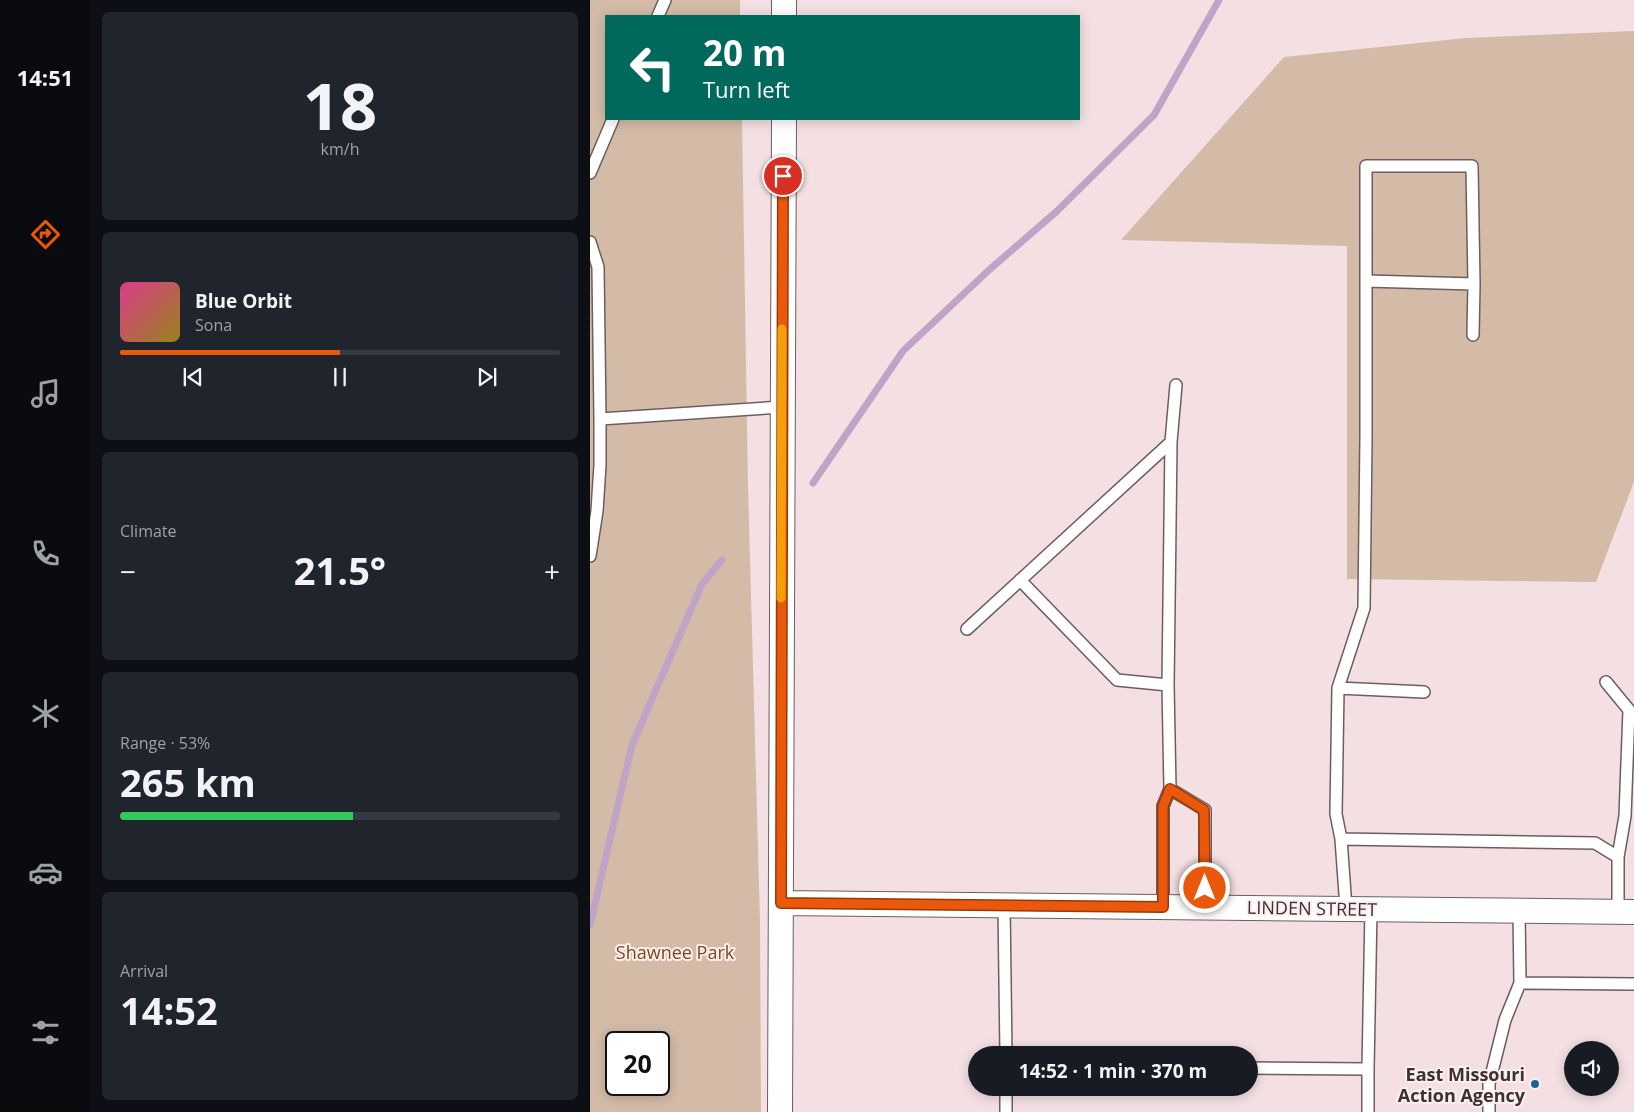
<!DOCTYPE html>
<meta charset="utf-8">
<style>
body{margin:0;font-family:"Open Sans",sans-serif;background:#20242c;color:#f1f3f6;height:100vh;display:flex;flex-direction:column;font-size:19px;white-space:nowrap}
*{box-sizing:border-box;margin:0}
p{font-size:16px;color:#9ea1a6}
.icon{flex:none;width:28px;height:28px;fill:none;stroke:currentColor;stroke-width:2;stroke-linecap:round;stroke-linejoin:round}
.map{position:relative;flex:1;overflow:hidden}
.side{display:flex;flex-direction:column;gap:12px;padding:12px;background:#0d0f14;width:500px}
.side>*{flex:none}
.banner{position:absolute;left:15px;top:15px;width:475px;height:105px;border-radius:0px;box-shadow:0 2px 12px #0003;background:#00695c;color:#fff;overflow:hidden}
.controls{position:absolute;left:974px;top:1041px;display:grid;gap:10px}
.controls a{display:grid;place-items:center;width:55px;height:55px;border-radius:50%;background:#171b24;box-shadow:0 2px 12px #0003;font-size:25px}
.speed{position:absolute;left:15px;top:1031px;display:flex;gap:10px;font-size:25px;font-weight:700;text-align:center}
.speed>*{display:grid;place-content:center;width:65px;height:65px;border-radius:50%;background:#171b24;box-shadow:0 2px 12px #0003;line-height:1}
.speed .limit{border:2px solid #111;border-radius:8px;background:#fff;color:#111}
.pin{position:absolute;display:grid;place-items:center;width:42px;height:42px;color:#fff;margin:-21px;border:2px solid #fff;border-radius:50%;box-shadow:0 1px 5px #0007}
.me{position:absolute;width:55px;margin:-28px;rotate:0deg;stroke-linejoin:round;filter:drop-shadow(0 0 4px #0008)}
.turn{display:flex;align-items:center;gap:18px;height:105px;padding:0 15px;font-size:22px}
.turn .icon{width:65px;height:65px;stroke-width:2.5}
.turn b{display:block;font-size:35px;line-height:42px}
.big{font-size:38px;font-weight:700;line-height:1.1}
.side .card{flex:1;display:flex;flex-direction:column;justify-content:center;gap:8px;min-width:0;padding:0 18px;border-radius:8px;background:#20242c}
.side .dial{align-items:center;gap:0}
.dial b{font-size:65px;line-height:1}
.song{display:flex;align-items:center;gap:15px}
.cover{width:60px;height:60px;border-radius:8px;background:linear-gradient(135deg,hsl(330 70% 55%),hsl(50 70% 35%))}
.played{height:5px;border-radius:2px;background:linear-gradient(90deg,#ea580c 50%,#363941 50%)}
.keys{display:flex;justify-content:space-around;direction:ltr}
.heat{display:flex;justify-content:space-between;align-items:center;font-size:28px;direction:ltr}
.charge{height:8px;border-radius:4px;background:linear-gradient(90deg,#34c759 53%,#363941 0)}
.trip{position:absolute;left:378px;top:1046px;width:290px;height:50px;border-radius:25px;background:#171b24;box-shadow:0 2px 12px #0003;font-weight:700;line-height:50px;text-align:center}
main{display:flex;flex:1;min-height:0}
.dock{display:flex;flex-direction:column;width:90px;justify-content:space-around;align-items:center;background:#090b0e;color:#9ea1a6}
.dock .icon{width:35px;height:35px}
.dock .current{color:#ea580c}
.dock b{font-size:22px;color:#f1f3f6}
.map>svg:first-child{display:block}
</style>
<main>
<nav class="dock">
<b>14:51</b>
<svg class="icon current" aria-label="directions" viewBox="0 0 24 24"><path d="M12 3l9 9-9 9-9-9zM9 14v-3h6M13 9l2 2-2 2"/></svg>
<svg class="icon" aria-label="music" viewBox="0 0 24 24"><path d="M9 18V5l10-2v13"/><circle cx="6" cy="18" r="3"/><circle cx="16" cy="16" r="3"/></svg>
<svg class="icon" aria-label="phone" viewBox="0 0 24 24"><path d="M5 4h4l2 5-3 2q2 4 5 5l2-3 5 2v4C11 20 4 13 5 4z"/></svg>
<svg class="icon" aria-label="climate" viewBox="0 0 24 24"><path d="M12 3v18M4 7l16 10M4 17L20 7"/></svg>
<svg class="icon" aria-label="car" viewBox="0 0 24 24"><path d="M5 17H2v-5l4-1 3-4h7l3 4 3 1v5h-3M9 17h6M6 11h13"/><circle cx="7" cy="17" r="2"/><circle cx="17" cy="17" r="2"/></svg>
<svg class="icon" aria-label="filters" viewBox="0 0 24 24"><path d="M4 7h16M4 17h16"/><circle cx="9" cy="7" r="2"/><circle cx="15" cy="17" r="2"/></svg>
</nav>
<section class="side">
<div class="card dial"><b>18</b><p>km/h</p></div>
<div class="card">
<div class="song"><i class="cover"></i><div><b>Blue Orbit</b><p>Sona</p></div></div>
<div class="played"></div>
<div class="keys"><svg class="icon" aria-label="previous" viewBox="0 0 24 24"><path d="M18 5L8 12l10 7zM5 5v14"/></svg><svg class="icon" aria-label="pause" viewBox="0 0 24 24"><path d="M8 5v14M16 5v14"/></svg><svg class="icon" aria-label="next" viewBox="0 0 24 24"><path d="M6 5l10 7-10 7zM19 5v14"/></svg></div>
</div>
<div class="card"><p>Climate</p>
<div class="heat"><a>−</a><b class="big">21.5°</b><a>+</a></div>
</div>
<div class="card"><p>Range · 53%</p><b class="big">265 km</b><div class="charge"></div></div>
<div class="card"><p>Arrival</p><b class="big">14:52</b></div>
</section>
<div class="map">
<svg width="1044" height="1112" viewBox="0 0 1044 1112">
<rect width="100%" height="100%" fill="#f4e0e2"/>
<path fill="#d3bba8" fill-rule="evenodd" d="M0,0H150V16H16V119H152L158,486L170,921L171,1112H0ZM26,1042H69V1085H26Z
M1044,31V482L1006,582L757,579V246L531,240L694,57L876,38Z"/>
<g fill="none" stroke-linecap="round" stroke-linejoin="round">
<path stroke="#c0a3c7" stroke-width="7" d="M223,483L313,351L399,270L466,212L564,115L629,0
M0,925L42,745L112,584L132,560"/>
<g stroke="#6e5d5f" stroke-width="14">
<path id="lane" d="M68,16L75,0
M0,173L23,119
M0,242L8,267L10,419V465L7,511L0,556
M776,281L884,284
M10,419L192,407
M430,580L527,680L578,685
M377,629L581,442
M1016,682L1039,710L1035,816L1028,857
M748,688L834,692
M580,789L615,810V907
M751,839L746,814L748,688L774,608L776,437V166H882L884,284L883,335
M414,905L416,1055
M573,907V806L580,789L578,685L581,442L586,385
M756,908L751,839L1005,843L1028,857V912
M929,911L930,983L1044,984
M659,1068L778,1069L781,909
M416,1088V1112
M778,1112V1069
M899,1112V1084L915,1020L930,983"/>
</g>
<g stroke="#6e5d5f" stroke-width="26">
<path id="street" d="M194,16V0
M191,903L1044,912
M190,1112L194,119"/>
</g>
<use href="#lane" stroke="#fff" stroke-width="11"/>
<use href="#street" stroke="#fff" stroke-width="24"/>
</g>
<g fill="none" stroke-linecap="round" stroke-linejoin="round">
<g stroke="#983908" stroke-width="12">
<path id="route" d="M193,176L191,903L573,907V806L580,789L614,810L615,888"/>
</g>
<use href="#route" stroke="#ea580c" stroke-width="9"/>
<path stroke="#f59e0b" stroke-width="9" d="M191,598L192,329"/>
</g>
<circle fill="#176597" stroke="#ffeef0" stroke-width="2" cx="945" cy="1084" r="5"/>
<g text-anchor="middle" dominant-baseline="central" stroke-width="4" stroke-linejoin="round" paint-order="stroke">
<g font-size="18" fill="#3a3233" stroke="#ffeef0">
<text transform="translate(722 908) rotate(1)">LINDEN STREET</text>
</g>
<g font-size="18" fill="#7a491a" stroke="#ffeef0">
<text x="85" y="952">Shawnee Park</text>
</g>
<g font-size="18" font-weight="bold" fill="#3a3233" stroke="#ffeef0" text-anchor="end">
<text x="935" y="1074">East Missouri<tspan x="935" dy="21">Action Agency</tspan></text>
</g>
</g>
</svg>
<div class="controls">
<a><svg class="icon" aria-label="sound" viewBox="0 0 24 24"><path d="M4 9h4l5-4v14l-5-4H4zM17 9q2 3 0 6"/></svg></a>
</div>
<div class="speed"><div class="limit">20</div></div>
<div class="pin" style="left:193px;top:176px;background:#d93025"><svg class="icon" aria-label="arrive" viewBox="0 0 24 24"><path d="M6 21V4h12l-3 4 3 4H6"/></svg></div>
<svg class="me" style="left:615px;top:888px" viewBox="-20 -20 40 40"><circle r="17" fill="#ea580c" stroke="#fff" stroke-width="3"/><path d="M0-11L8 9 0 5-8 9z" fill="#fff"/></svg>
<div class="trip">14:52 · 1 min · 370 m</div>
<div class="banner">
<div class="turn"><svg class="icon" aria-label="left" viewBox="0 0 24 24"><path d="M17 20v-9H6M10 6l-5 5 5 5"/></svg><div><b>20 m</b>Turn left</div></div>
</div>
</div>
</main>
